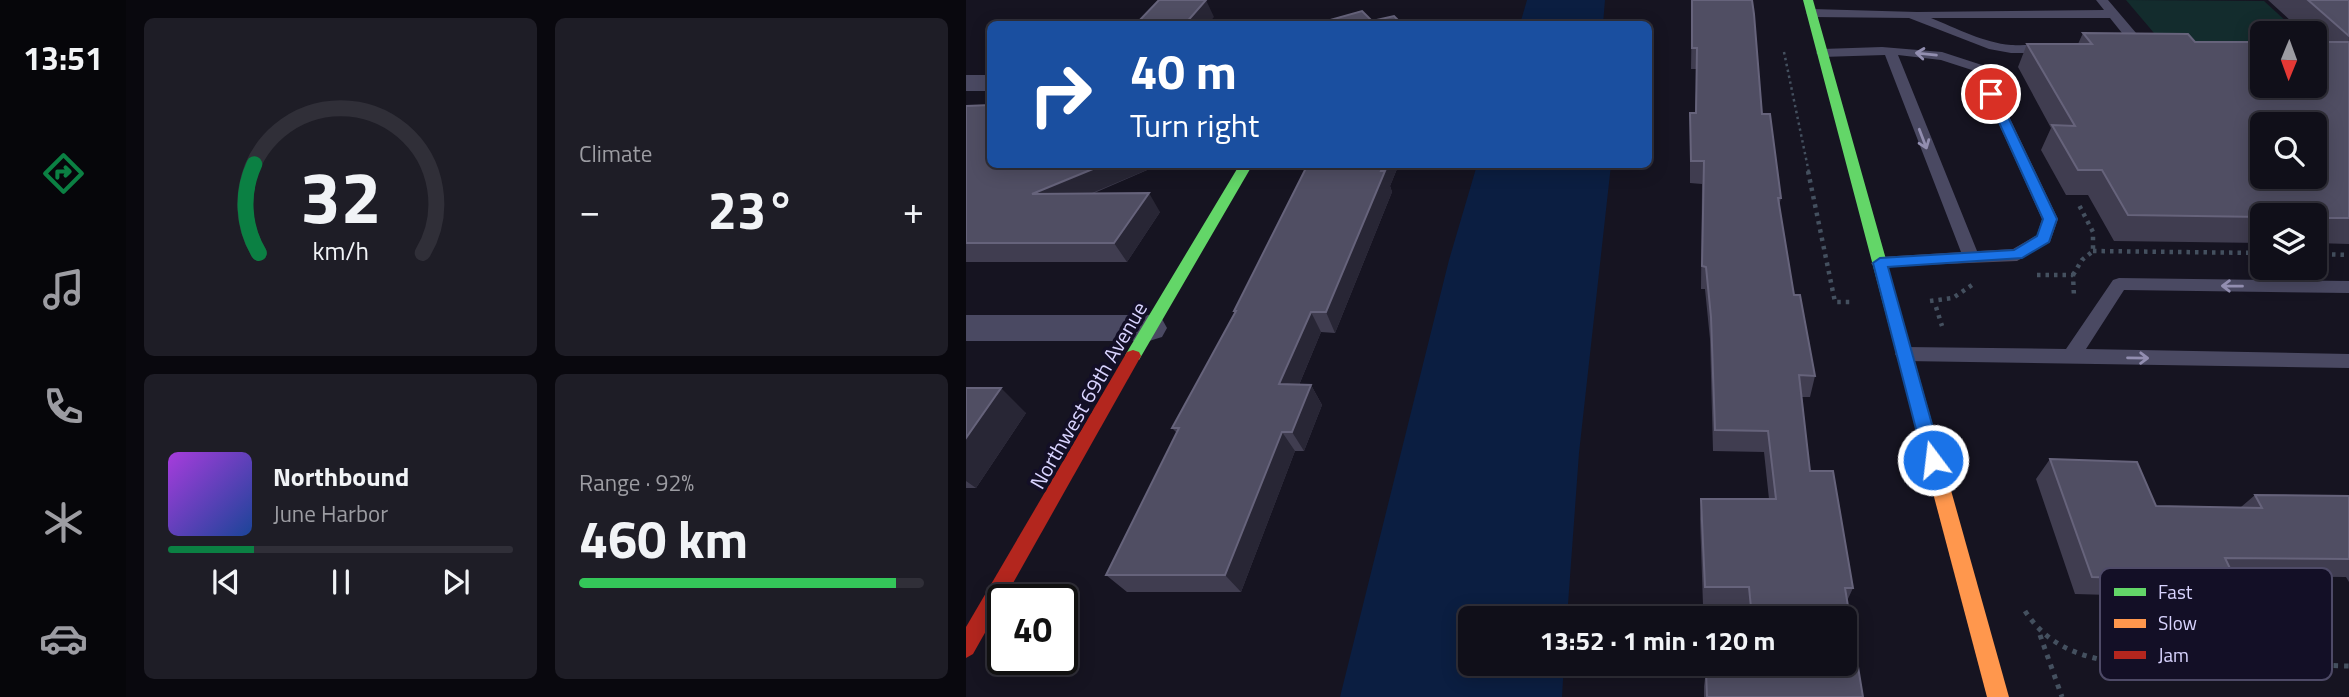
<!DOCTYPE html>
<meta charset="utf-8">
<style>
body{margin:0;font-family:"Titillium Web",sans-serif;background:#1e1d26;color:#f1f3f6;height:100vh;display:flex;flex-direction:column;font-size:26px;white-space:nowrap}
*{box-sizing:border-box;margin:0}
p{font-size:23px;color:#9c9ca2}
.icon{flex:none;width:38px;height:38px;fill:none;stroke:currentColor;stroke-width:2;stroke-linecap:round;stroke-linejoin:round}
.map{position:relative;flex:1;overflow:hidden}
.panel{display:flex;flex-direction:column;gap:18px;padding:18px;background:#09080e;width:840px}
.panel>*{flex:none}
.guide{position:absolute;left:21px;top:21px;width:665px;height:147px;border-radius:10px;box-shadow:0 4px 18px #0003,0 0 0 2px #302f38;background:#1a4fa0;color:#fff;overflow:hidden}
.needle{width:46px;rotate:181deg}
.tools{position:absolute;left:1284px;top:21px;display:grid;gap:14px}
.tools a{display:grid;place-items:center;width:77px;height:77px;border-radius:10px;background:#100f19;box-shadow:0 4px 18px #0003,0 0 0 2px #302f38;font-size:35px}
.speed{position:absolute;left:21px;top:584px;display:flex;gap:14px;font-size:35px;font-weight:700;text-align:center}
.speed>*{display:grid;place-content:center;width:91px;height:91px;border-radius:50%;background:#100f19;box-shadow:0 4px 18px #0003,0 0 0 2px #302f38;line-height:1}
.speed .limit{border:4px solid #111;border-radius:10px;background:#fff;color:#111}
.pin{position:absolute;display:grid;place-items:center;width:60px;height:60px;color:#fff;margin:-30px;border:4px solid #fff;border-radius:50%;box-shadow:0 2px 7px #0007}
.me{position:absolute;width:77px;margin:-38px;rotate:345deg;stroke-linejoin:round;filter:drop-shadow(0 0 5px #0008)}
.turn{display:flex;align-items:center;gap:24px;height:147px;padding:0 28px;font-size:32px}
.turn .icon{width:91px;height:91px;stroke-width:2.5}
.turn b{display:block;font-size:49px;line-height:60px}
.big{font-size:52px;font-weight:700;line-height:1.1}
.panel .card{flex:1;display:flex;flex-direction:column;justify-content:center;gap:10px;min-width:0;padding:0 24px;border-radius:10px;background:#1e1d26}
.panel .dial{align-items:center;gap:0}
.dial svg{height:182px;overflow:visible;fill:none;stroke:#302f38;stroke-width:7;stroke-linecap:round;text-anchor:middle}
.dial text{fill:#f1f3f6;stroke:none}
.song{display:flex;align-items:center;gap:21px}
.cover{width:84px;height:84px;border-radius:10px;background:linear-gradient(135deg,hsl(280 70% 55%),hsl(220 70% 35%))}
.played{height:7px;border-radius:4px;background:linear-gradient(90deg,#0b8043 25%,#302f38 25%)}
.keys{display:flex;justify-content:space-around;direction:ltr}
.heat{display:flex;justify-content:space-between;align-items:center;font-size:38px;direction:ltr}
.charge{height:10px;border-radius:5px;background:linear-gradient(90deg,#34c759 92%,#302f38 0)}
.panel .tiles{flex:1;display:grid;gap:18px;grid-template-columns:repeat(2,1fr)}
.trip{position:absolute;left:492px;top:606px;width:399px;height:70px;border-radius:10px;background:#100f19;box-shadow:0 4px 18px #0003,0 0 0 2px #302f38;font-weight:700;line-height:70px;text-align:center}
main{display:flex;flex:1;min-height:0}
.tabs{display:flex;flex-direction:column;width:126px;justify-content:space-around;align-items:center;background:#06060a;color:#9c9ca2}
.tabs .icon{width:49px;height:49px}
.tabs .selected{color:#0b8043}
.tabs b{font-size:32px;color:#f1f3f6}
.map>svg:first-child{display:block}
</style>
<main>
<nav class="tabs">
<b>13:51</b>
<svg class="icon selected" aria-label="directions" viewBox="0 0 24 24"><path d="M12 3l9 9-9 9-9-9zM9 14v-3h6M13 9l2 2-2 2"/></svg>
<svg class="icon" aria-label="music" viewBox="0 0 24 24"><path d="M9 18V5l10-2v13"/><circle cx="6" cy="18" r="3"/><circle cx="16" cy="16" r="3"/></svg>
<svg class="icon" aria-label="phone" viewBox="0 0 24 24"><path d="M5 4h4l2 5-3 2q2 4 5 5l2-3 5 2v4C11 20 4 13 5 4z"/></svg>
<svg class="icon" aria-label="climate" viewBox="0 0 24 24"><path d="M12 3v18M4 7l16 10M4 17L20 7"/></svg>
<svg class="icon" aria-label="car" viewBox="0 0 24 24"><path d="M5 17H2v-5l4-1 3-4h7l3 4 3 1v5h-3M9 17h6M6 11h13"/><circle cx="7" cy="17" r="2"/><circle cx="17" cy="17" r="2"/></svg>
</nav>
<section class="panel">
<div class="tiles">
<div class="card dial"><svg viewBox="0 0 100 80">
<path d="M14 69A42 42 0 1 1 86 69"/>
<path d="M14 69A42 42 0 0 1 12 30" stroke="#0b8043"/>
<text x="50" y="56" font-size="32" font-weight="700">32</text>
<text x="50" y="72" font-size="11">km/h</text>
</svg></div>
<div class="card"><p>Climate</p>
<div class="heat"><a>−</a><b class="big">23°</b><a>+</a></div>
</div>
<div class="card">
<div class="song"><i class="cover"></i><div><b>Northbound</b><p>June Harbor</p></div></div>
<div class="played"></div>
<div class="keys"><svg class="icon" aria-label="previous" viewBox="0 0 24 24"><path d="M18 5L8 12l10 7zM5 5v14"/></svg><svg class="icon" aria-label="pause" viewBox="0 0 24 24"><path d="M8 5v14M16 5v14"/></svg><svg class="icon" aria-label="next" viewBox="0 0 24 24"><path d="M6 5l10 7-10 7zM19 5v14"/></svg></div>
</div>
<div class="card"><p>Range · 92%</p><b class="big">460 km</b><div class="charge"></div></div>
</div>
</section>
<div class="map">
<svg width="1383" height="697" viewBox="0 0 1383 697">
<rect width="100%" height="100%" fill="#161421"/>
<path fill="#132c2d" d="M1160,0L1298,1L1333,33H1297V66H1216Z"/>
<path fill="#0b1e41" d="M561,0H639L637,24H554Z
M511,165H645L613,453L601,618H504V663H598L596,697H374L483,260Z"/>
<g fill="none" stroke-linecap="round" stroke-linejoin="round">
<path stroke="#44505f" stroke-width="2.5" stroke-dasharray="2.5 3.5" stroke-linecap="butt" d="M818,52L843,173"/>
<path stroke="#44505f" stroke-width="4.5" stroke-dasharray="3.5 5" stroke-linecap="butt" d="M842,171L869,302H885
M1127,251L1297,253
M1349,254L1383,255
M1071,275H1107L1108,297
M1107,275L1116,260L1127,251V232L1113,205
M964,301L987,298L1006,285
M970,307L976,326"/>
<path stroke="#44505f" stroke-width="5" stroke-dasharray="4.5 6" stroke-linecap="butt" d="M1059,611C1078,640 1103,653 1137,660L1383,666
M1074,635L1096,697"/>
<path fill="#4a4962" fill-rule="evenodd" d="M1130,0H1142L1182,47V53H1168V48L1144,18H965C990,28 1018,43 1045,45C1059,46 1079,41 1089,49L1083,53H1045L1023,49L943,18L846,17L840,13L846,9L951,12L1138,10Z
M916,47L976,52L1019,66L1092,219L1084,242L1051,261L908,267L905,263L914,257L995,252L919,55L856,57L850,53L856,49ZM932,55L975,60L1009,71L1076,219L1071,235L1047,249L1011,251Z
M1153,278L1383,281V293L1158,290L1120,349L1383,354V368L939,361L932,359L929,354L932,349L939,347L1100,349L1147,280Z"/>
<path fill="#4a4962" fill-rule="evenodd" d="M0,75H24V91H0Z
M0,315H183L196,319L201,328L196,337L183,341H0Z"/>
<path fill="#63d668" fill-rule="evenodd" d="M837,0H847L972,444L969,449L963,451L957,449L954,444Z
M274,164H287L173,360H161L159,356L161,352Z"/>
<path fill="#ff974d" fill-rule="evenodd" d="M963,437L969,439L972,444L1043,697H1021L954,444L957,439Z"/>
<path fill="#b3261e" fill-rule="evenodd" d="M167,350L173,352L175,356L7,654L0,658V627L161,352Z"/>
</g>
<path fill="#403d50" d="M726,0L796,114L815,198L813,206L828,295L849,376L844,397H836L844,471L887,588L881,601L897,697H738V686L740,671L785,672L784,663H878V618H780L779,605H737L734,519L735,499H803L798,452L747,451L744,339L739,289H735L736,184L724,183V113H729L731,69H725Z
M1302,0H1383V244L1349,243V215H1297V243L1148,241L1122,195H1100L1075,150L1085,128L1052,67L1061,44H1112L1117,33L1229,42L1349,86V33H1338Z
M0,106L24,164H195L126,194L194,212L161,262H0Z
M342,164H433L424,186L426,192L369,333L355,332L333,385H345L356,405L338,451H329L275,592H161L140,575L211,433L206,428L269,313L268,311Z
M0,388L60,413L10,488H0Z
M1084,459L1190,506L1275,507L1289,495L1383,496V582L1380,577L1268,576L1270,581L1248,598L1109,594L1070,479Z"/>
<path fill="#282635" d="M240,0L248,17L242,24H219Z
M139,164H195L81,212L66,194Z
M418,164H433L424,186L426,192L369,333L360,312Z
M183,193L194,212L161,262L148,243Z
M345,312L355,332L325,404L313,384Z
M345,385L356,405L338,451L326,432Z
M35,388L60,413L10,488L0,481V438Z
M316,432L329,451L275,592L259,575Z"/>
<path fill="#504e63" stroke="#66637b" stroke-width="2" fill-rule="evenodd" d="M193,0H240L219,24H170Z
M726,0H786L788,14L796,114H804L815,198H812L828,295H834L849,376L833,375L844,471H867L887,588H879L897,697H741L740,671L790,672V663H878V618H786L783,587H739L735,499H810L802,431L749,430L745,317L740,267L736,266L738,161H725L724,113H730L731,48H726Z
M1342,0H1383V36Z
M396,11L406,21L428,16L436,24H350Z
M1117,33L1222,34L1229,42H1297V86H1349V42H1383V218H1349V215H1297V217L1162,215L1136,170H1112L1086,125L1109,126L1061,44H1126ZM1297,124H1349V177H1297Z
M24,105V164H139L66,194L183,193L148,243H0V106Z
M342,164H418L415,171H419L360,312H345L313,384L345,385L326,432H316L259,575H140L213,428H206L270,311H268Z
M0,388H35L0,438Z
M1084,459L1171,462L1190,506L1296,508L1289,495L1383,496V559L1259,558L1270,581L1126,577Z"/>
<defs><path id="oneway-shaft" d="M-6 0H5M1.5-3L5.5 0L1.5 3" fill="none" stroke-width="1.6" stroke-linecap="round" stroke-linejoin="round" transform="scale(1.75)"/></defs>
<g stroke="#928eb0">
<use href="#oneway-shaft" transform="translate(960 54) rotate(-174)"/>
<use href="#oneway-shaft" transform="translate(957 139) rotate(69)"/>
<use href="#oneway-shaft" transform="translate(1266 286) rotate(-179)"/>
<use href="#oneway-shaft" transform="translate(1172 358) rotate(1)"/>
</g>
<path fill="#1a73e8" stroke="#114b97" stroke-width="2" d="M1025,91L1031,94L1091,219L1083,242L1056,258L922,267L976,460L974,465L967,467L961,465L958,460L907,263L914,258L1048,250L1071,236L1077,219L1020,94Z"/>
<g text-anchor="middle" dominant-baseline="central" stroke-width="7" stroke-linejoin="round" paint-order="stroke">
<g font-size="21" fill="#d9d4ff" stroke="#130f26">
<text transform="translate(122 395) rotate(-60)">Northwest 69th Avenue</text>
</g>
</g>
<rect x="1134" y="568" width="232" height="112" rx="10" fill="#130f26" stroke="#4e4a67" stroke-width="2"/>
<rect x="1148" y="588" width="32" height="8" fill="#63d668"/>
<rect x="1148" y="619" width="32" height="9" fill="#ff974d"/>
<rect x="1148" y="651" width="32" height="8" fill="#b3261e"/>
<g font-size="19" fill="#d9d4ff">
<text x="1192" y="599">Fast</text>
<text x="1192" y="630">Slow</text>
<text x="1192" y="662">Jam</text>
</g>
</svg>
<div class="tools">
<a><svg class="needle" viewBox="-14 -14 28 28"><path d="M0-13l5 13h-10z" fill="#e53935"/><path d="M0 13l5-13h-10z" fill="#9c9ca2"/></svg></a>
<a><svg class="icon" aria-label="search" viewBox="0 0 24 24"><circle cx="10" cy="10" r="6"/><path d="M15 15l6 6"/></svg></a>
<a><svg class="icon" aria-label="layers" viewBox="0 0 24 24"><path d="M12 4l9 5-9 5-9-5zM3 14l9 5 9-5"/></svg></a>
</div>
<div class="speed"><div class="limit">40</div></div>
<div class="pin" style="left:1025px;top:94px;background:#d93025"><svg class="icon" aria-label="arrive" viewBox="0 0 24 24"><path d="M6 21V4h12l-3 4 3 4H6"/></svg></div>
<svg class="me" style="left:967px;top:460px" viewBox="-20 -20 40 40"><circle r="17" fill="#1a73e8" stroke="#fff" stroke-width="3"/><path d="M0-11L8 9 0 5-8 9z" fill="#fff"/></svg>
<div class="trip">13:52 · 1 min · 120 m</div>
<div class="guide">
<div class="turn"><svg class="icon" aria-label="right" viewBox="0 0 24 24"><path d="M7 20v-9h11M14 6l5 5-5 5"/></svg><div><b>40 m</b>Turn right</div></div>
</div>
</div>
</main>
